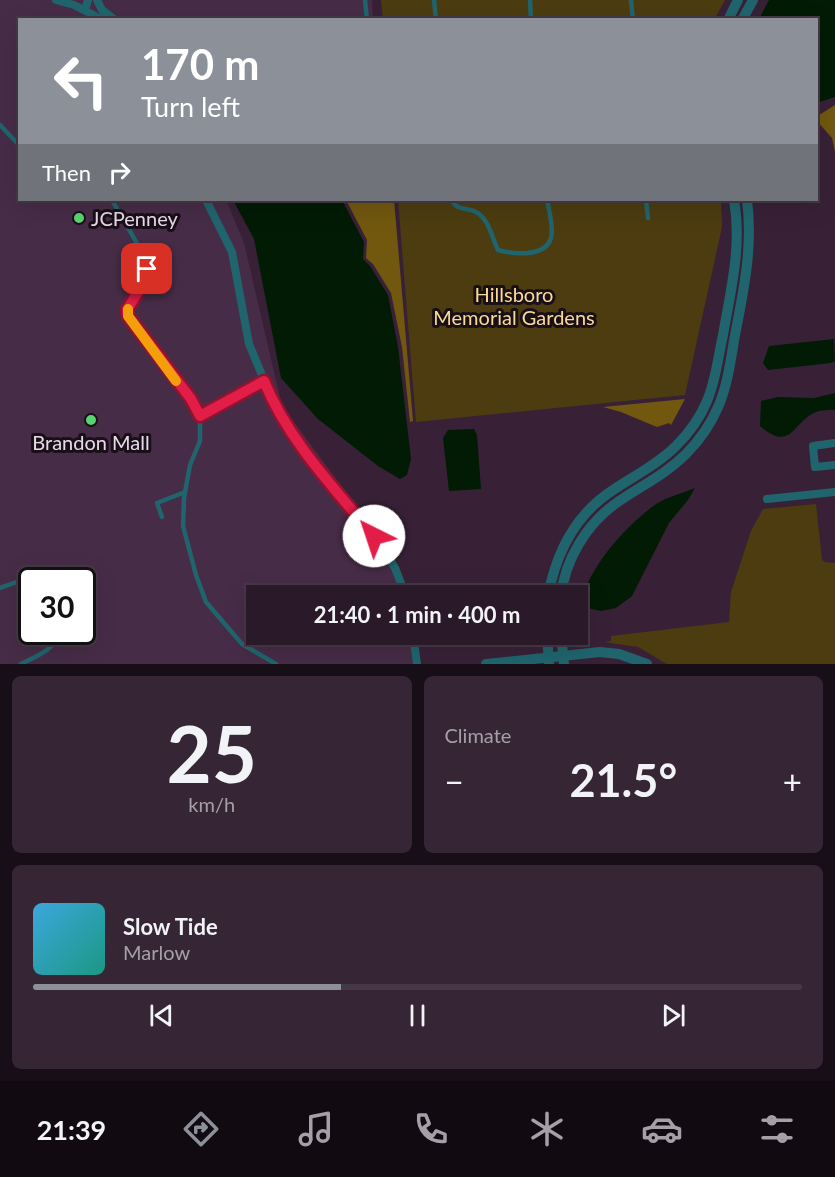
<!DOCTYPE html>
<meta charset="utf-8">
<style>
body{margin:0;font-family:Lato,sans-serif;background:#362635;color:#f1f3f6;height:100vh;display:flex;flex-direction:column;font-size:22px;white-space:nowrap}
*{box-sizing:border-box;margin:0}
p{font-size:20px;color:#a5a0a8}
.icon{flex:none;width:33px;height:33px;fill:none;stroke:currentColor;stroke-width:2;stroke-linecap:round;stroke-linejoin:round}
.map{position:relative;height:664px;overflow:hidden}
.details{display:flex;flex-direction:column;gap:12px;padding:12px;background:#170e17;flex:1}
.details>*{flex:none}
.banner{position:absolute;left:18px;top:18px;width:800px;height:183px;border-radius:0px;box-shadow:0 6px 24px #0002,0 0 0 2px #463846;background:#8c9099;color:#fff;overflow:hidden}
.speed{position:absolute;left:18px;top:567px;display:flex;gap:12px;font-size:30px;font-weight:700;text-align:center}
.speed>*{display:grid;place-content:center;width:78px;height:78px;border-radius:50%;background:#2a1929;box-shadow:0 6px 24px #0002,0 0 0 2px #463846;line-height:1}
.speed .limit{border:3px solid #111;border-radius:9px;background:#fff;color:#111}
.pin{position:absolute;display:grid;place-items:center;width:51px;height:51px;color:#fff;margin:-26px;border-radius:12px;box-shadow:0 3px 9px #0006}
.me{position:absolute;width:66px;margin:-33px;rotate:319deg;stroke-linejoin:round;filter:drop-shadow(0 0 4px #0008)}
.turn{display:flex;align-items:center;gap:21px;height:126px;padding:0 24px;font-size:27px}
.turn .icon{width:78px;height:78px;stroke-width:2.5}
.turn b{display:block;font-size:42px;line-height:51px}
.then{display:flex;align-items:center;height:57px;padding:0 24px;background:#0003;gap:12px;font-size:22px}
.big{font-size:45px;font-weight:700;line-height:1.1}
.details .tile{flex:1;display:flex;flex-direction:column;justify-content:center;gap:9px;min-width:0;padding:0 21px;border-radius:9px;background:#362635}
.details .dial{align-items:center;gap:0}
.dial b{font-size:78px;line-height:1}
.song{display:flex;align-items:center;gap:18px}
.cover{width:72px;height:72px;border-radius:9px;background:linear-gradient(135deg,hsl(200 70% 55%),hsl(170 70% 35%))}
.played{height:6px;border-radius:3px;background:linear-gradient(90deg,#8c9099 40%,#463846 40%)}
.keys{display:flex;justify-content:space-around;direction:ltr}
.heat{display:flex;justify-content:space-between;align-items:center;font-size:33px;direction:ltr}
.details .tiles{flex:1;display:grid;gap:12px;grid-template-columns:1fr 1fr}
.tile:last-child{grid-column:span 2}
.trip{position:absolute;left:246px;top:585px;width:342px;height:60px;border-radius:0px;background:#2a1929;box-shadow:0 6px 24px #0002,0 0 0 2px #463846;font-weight:700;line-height:60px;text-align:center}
.dock{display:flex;height:96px;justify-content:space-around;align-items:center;background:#110a10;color:#a5a0a8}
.dock .icon{width:42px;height:42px}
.dock .active{color:#8c9099}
.dock b{font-size:27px;color:#f1f3f6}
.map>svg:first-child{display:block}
</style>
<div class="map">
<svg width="835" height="664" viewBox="0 0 835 664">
<rect width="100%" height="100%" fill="#382137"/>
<path fill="#472c47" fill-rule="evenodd" d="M0,0H372L373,19L20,20V200H226L244,243L282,406L337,480L388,543L401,595L256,596V634L411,635L417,664H0ZM32,580H82V632H32Z"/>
<path fill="#4c3c10" d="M381,0H725L714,20L383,19Z
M398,200H721L722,227L685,395L416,422Z
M816,504L822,560L825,562L835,563V664H667L638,647L604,642L611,641V636L729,622L731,592L751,531L763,509Z"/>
<path fill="#72580f" d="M835,105V152L832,138L816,120V117Z
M346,200H394L413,421L410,422L402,347L391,293L373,264L366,258L367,240Z
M685,399L671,425L669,423L657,427L621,412L603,407Z"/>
<path fill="#011b05" d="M769,0H835V97L816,103V20L759,19Z
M233,200H342L364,242L363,259L370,266L388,295L398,347L411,459L407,475L400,479L378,466L318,419L281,378L254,239Z
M834,339L835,361L831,363L768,370L763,363L769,346Z
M835,393V410C830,410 821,410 816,412C792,422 792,453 760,426L761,401L778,397L814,398Z
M474,429L477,435L481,489L449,491L443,438L448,430Z
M695,488L688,500L669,523L632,596L616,608L601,611L587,608L582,600C590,565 628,524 656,504C667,497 683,493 695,488Z"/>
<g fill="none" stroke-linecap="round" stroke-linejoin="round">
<path stroke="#20656e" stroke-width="4.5" d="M365,0L367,20
M434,0L436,20
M530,0L531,20
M631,0L633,20
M0,125L20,146
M112,200L146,259C151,290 126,293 128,316L191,399L200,416V441L190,465L184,498L183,526L196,575L206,602L242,644L276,664
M452,200C456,211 467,207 476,212C489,219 492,238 498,250C513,254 545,258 551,238C554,228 549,210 547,200
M646,200L648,218
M200,416L264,381
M162,517L157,503L185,492
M0,588L34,576L40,575L44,580
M21,664C36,656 55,650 60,632"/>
<path stroke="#20656e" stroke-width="8" d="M56,0L74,5L103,20
M97,0L102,10L115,20
M85,10L88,0
M206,200L232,252L249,344L272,399L290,431L336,492L379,541L395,568L406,596
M835,443L813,446L815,467L835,465
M767,499L835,492
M413,634L417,664"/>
<path stroke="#20656e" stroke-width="10" d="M728,20L738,0
M742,20L753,0
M548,596C556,553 576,514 613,490C634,476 658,464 676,446C689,433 700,418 707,401C716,380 718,357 723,335C731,289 742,246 734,200
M561,596C565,560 586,525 615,504C639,487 665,475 686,454C700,440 711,424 719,405C728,383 731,358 735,335C744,289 753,246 747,200
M547,634L549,664
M561,634L564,664
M486,664L600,652L619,654L647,664"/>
</g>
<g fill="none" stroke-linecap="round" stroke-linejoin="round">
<g stroke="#92132f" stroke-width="15">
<path id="route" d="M147,269V277L127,310L128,316L191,399L200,416L264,381C288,440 334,488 374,536"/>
</g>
<use href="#route" stroke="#e11d48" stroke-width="10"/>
<path stroke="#f59e0b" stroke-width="10" d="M128,309V316L176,381"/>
</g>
<g fill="#58d570" stroke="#190f19" stroke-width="2">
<circle cx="79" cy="218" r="6"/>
<circle cx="91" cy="420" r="6"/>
</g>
<g text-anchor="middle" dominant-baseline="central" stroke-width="6" stroke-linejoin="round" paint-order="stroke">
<g font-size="20" fill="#e8d9e7" stroke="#190f19" text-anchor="start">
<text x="91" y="218">JCPenney</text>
<text x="91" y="442" text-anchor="middle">Brandon Mall</text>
</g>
<g font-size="20" fill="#fadb93" stroke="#190f19">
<text x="514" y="294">Hillsboro<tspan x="514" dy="23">Memorial Gardens</tspan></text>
</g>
</g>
</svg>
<div class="speed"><div class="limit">30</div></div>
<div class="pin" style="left:147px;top:269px;background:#d93025"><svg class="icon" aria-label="arrive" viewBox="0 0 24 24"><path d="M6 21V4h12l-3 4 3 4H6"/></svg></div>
<svg class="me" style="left:374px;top:536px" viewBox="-20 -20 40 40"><circle r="19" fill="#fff"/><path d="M0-13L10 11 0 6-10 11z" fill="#e11d48"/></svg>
<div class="trip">21:40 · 1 min · 400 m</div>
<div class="banner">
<div class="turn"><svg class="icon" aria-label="left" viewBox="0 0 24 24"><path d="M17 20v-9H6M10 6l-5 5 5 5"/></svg><div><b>170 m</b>Turn left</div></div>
<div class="then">Then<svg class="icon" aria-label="right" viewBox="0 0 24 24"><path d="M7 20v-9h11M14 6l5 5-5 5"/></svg></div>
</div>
</div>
<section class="details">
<div class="tiles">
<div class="tile dial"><b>25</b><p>km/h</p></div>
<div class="tile"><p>Climate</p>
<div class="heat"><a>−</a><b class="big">21.5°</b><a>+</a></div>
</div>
<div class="tile">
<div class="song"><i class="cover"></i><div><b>Slow Tide</b><p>Marlow</p></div></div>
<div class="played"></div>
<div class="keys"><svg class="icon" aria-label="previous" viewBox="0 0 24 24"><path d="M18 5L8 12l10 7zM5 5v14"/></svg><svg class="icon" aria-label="pause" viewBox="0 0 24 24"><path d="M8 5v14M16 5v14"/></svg><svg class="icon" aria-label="next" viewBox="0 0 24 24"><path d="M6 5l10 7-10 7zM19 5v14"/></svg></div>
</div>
</div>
</section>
<nav class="dock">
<b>21:39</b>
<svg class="icon active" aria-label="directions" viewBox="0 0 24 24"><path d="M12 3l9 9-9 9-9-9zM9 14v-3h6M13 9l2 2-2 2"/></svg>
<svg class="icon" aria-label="music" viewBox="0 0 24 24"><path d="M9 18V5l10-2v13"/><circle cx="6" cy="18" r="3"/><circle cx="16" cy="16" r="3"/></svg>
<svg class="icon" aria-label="phone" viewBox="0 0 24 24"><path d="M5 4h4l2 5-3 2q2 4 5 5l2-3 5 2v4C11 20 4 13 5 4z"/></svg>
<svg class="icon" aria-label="climate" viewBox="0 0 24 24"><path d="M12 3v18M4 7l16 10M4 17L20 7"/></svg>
<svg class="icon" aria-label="car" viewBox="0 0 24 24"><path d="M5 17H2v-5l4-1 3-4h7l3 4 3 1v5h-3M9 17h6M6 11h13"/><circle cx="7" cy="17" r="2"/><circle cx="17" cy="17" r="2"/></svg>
<svg class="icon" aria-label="filters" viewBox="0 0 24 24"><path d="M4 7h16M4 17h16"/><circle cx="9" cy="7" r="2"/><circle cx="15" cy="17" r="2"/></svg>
</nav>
